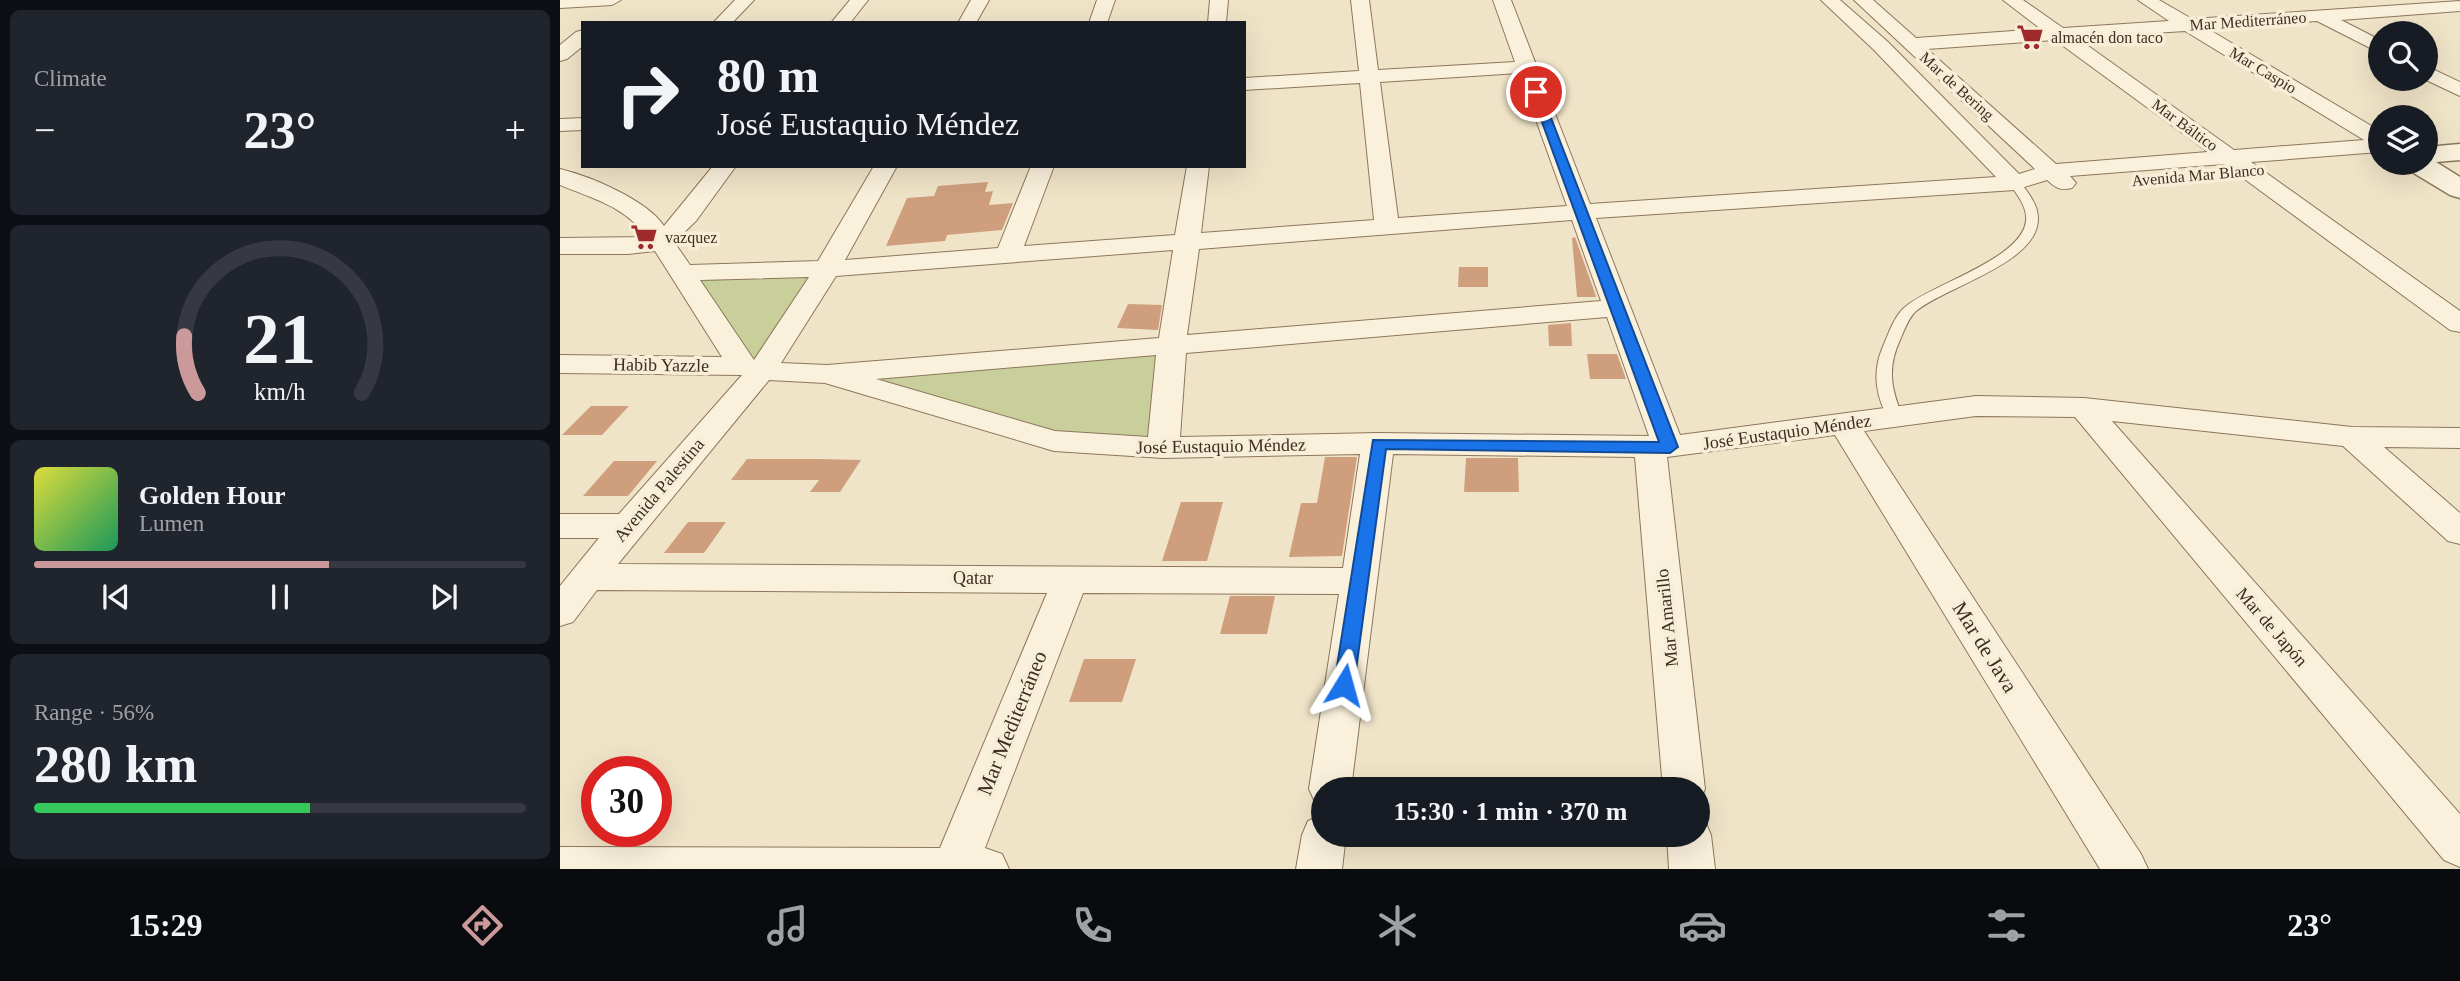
<!DOCTYPE html>
<meta charset="utf-8">
<style>
body{margin:0;font-family:Georgia,serif;background:#20242c;color:#f1f3f6;height:100vh;display:flex;flex-direction:column;font-size:26px;white-space:nowrap}
*{box-sizing:border-box;margin:0}
p{font-size:23px;color:#9ea1a6}
.icon{flex:none;width:38px;height:38px;fill:none;stroke:currentColor;stroke-width:2;stroke-linecap:round;stroke-linejoin:round}
.map{position:relative;flex:1;overflow:hidden}
.panel{display:flex;flex-direction:column;gap:10px;padding:10px;background:#0d0f14;width:560px}
.panel>*{flex:none}
.guide{position:absolute;left:21px;top:21px;width:665px;height:147px;border-radius:0px;box-shadow:0 7px 28px #0002;background:#171b24;color:#f1f3f6;overflow:hidden}
.controls{position:absolute;left:1808px;top:21px;display:grid;gap:14px}
.controls a{display:grid;place-items:center;width:70px;height:70px;border-radius:50%;background:#171b24;box-shadow:0 7px 28px #0002;font-size:35px}
.speed{position:absolute;left:21px;top:756px;display:flex;gap:14px;font-size:35px;font-weight:700;text-align:center}
.speed>*{display:grid;place-content:center;width:91px;height:91px;border-radius:50%;background:#171b24;box-shadow:0 7px 28px #0002;line-height:1}
.speed .limit{border:10px solid #d22;background:#fff;color:#111}
.pin{position:absolute;display:grid;place-items:center;width:60px;height:60px;color:#fff;margin:-30px;border:4px solid #fff;border-radius:50%;box-shadow:0 2px 7px #0007}
.me{position:absolute;width:77px;margin:-38px;rotate:8deg;stroke-linejoin:round;filter:drop-shadow(0 0 5px #0008)}
.turn{display:flex;align-items:center;gap:24px;height:147px;padding:0 21px;font-size:32px}
.turn .icon{width:91px;height:91px;stroke-width:2.5}
.turn b{display:block;font-size:49px;line-height:60px}
.big{font-size:52px;font-weight:700;line-height:1.1}
.panel .card{flex:1;display:flex;flex-direction:column;justify-content:center;gap:10px;min-width:0;padding:0 24px;border-radius:10px;background:#20242c}
.panel .dial{align-items:center;gap:0}
.dial svg{height:182px;overflow:visible;fill:none;stroke:#363941;stroke-width:7;stroke-linecap:round;text-anchor:middle}
.dial text{fill:#f1f3f6;stroke:none}
.song{display:flex;align-items:center;gap:21px}
.cover{width:84px;height:84px;border-radius:10px;background:linear-gradient(135deg,hsl(60 70% 55%),hsl(150 70% 35%))}
.played{height:7px;border-radius:4px;background:linear-gradient(90deg,#cc999b 60%,#363941 60%)}
.keys{display:flex;justify-content:space-around;direction:ltr}
.heat{display:flex;justify-content:space-between;align-items:center;font-size:38px;direction:ltr}
.charge{height:10px;border-radius:5px;background:linear-gradient(90deg,#34c759 56%,#363941 0)}
.trip{position:absolute;left:751px;top:777px;width:399px;height:70px;border-radius:35px;background:#171b24;box-shadow:0 7px 28px #0002;font-weight:700;line-height:70px;text-align:center}
.menu{display:flex;height:112px;justify-content:space-around;align-items:center;background:#090b0e;color:#9ea1a6}
.menu .icon{width:49px;height:49px}
.menu .active{color:#cc999b}
.menu b{font-size:32px;color:#f1f3f6}
main{display:flex;flex:1;min-height:0}
.map>svg:first-child{display:block}
</style>
<main>
<section class="panel">
<div class="card"><p>Climate</p>
<div class="heat"><a>−</a><b class="big">23°</b><a>+</a></div>
</div>
<div class="card dial"><svg viewBox="0 0 100 80">
<path d="M14 69A42 42 0 1 1 86 69"/>
<path d="M14 69A42 42 0 0 1 8 44" stroke="#cc999b"/>
<text x="50" y="56" font-size="32" font-weight="700">21</text>
<text x="50" y="72" font-size="11">km/h</text>
</svg></div>
<div class="card">
<div class="song"><i class="cover"></i><div><b>Golden Hour</b><p>Lumen</p></div></div>
<div class="played"></div>
<div class="keys"><svg class="icon" aria-label="previous" viewBox="0 0 24 24"><path d="M18 5L8 12l10 7zM5 5v14"/></svg><svg class="icon" aria-label="pause" viewBox="0 0 24 24"><path d="M8 5v14M16 5v14"/></svg><svg class="icon" aria-label="next" viewBox="0 0 24 24"><path d="M6 5l10 7-10 7zM19 5v14"/></svg></div>
</div>
<div class="card"><p>Range · 56%</p><b class="big">280 km</b><div class="charge"></div></div>
</section>
<div class="map">
<svg width="1900" height="869" viewBox="0 0 1900 869">
<rect width="100%" height="100%" fill="#f0e4c8"/>
<path fill="#c9cf9b" d="M264,270L200,370L124,275Z
M610,345L601,447L515,443L272,375Z"/>
<path fill="#cf9f7d" d="M428,182L425,192L433,191L429,205L453,203L442,230L387,235L385,241L326,246L347,198L374,196L378,186Z
M1015,237L1036,296V297H1017L1012,238Z
M899,267H928V287H898Z
M568,304L602,305L598,330L557,328Z
M1011,323L1012,346H989L988,325Z
M1027,354H1057L1066,379H1030Z
M31,406H69L42,435H2Z
M765,457H797L782,556L729,557L741,503H757Z
M906,458H958L959,492H904Z
M187,459H259L301,460L280,492H250L259,480H171Z
M54,461H97L68,496H23Z
M621,502H663L647,561H602Z
M128,522H166L144,553H104Z
M670,596H715L707,634H660Z
M524,659H576L562,702H509Z"/>
<g fill="none" stroke-linecap="round" stroke-linejoin="round">
<g stroke="#8d765c" stroke-width="2">
<path id="service" d="M1455,179L1459,181C1467,191 1478,204 1478,218C1479,264 1383,287 1355,312C1348,319 1344,331 1340,340C1327,368 1331,390 1343,417L1340,420H1330C1316,399 1312,373 1322,349C1328,335 1334,316 1345,307C1371,284 1470,257 1466,216C1465,204 1456,193 1449,183Z"/>
</g>
<g stroke="#8d765c" stroke-width="2">
<path id="minor" d="M0,0H61L52,5L0,8Z
M175,0H194L172,23H153Z
M290,0H308L290,23H271Z
M411,0H429L416,23H398Z
M537,0H555L547,23H529Z
M650,0H668L666,23H648Z
M791,0H809L818,70L955,62L933,0H951L1030,204L1436,177L1314,50L1261,0H1280L1328,42L1459,174L1475,169L1294,0H1313L1356,38L1481,29L1443,0H1463L1503,28L1609,21L1578,0H1599L1632,19L1900,1V11L1781,20L1820,40V53L1757,21L1648,29L1820,131V152L1691,162L1900,311V332L1890,330L1664,164L1510,176L1516,183L1512,188C1500,191 1496,188 1487,180L1455,190L1036,218L1120,435L1416,396L1524,398L1792,427L1900,428V448L1824,447L1900,513V544L1888,541L1783,446L1552,421L1900,814V867L1884,860L1515,417L1416,416L1304,431L1581,854L1588,869H1540L1275,435L1107,457L1145,789L1138,803V789H1103L1075,457L833,454L791,789H763V805L755,802L749,789L779,594L523,593L425,848L442,854L449,869H0V847L380,848L487,593L37,590L13,622L0,626V586L39,538H0V514H59L182,375L0,373V355L162,357L95,251L68,254H0V238L86,237C67,207 31,198 0,185V169C30,176 87,200 104,226L153,166H176L136,221L114,242L130,265L258,261L314,166H337L285,260L438,248L471,166H494L464,246L615,235L627,166H649L641,233L814,220L800,83L684,90V78L799,71ZM1625,31L1804,140L1674,150L1517,38ZM1495,40L1648,152L1496,164L1367,49ZM959,73L1007,206L838,218L820,82ZM1012,220L1041,301L627,335L639,249ZM613,250L599,338L267,365L221,363L276,276ZM249,277L194,360L140,280ZM1047,317L1089,436L818,433L620,437L626,353ZM596,355L588,437L495,431L316,379ZM209,380L265,383L494,451L603,458L800,454L783,568L58,564Z
M23,30V46L7,59L0,61V45L16,32Z
M1866,66L1900,82V96L1864,79Z
M23,118V130L0,131V119Z
M763,815V835H786L782,869H736L742,835L748,821Z
M1138,818L1145,821L1151,835L1155,869H1109L1107,835H1138Z"/>
</g>
<g stroke="#8d765c" stroke-width="3">
<path id="tertiary" d="M1900,144V160L1876,162L1900,177V198L1890,195L1847,169L1843,163H1866V147Z"/>
</g>
<use href="#service" fill="#faf1dc" fill-rule="evenodd"/>
<use href="#minor" fill="#faf1dc" fill-rule="evenodd"/>
<use href="#tertiary" fill="#faf1dc" fill-rule="evenodd"/>
</g>
<path fill="#1a73e8" stroke="#114b97" stroke-width="2" d="M973,89L981,92L1118,447L1110,453L826,449L794,685L791,691L784,693L777,691L774,685L813,440L1099,442L971,92Z"/>
<defs>
<g id="supermarket-bare" transform="scale(2.1)"><path d="M-6-5.5h2.5l.6 2H6L4.5 2H-2.5L-4.4-4H-6ZM-1.5 3.2a1.3 1.3 0 1 0 .1 0ZM3 3.2a1.3 1.3 0 1 0 .1 0Z" fill="#9e2a2b" stroke="#f7eed8" stroke-width="2.5" paint-order="stroke"/></g>
</defs>
<g fill-rule="evenodd">
<use href="#supermarket-bare" x="1470" y="37"/>
<use href="#supermarket-bare" x="84" y="237"/>
</g>
<g text-anchor="middle" dominant-baseline="central" stroke-width="7" stroke-linejoin="round" paint-order="stroke">
<g font-size="16" fill="#3d2e20" stroke="#f7eed8">
<text transform="translate(1688 21) rotate(-4)">Mar Mediterráneo</text>
<text transform="translate(1703 70) rotate(31)">Mar Caspio</text>
<text transform="translate(1397 86) rotate(42)">Mar de Bering</text>
<text transform="translate(1625 125) rotate(36)">Mar Báltico</text>
<text transform="translate(1638 175) rotate(-5)">Avenida Mar Blanco</text>
</g>
<g font-size="16" fill="#3d2e20" stroke="#f7eed8" text-anchor="start">
<text x="1491" y="37">almacén don taco</text>
<text x="105" y="237">vazquez</text>
</g>
<g font-size="18" fill="#3d2e20" stroke="#f7eed8">
<text transform="translate(101 365) rotate(1)">Habib Yazzle</text>
<text transform="translate(1227 432) rotate(-8)">José Eustaquio Méndez</text>
<text transform="translate(661 446) rotate(-1)">José Eustaquio Méndez</text>
<text transform="translate(99 490) rotate(-50)">Avenida Palestina</text>
<text x="413" y="578">Qatar</text>
<text transform="translate(1107 618) rotate(-96)">Mar Amarillo</text>
<text transform="translate(1712 627) rotate(49)">Mar de Japón</text>
</g>
<g font-size="21" fill="#3d2e20" stroke="#f7eed8">
<text transform="translate(1425 647) rotate(58)">Mar de Java</text>
<text transform="translate(452 723) rotate(-68)">Mar Mediterráneo</text>
</g>
</g>
</svg>
<div class="controls">
<a><svg class="icon" aria-label="search" viewBox="0 0 24 24"><circle cx="10" cy="10" r="6"/><path d="M15 15l6 6"/></svg></a>
<a><svg class="icon" aria-label="layers" viewBox="0 0 24 24"><path d="M12 4l9 5-9 5-9-5zM3 14l9 5 9-5"/></svg></a>
</div>
<div class="speed"><div class="limit">30</div></div>
<div class="pin" style="left:976px;top:92px;background:#d93025"><svg class="icon" aria-label="arrive" viewBox="0 0 24 24"><path d="M6 21V4h12l-3 4 3 4H6"/></svg></div>
<svg class="me" style="left:784px;top:685px" viewBox="-20 -20 40 40"><path d="M0-17L14 15 0 8-14 15z" fill="#1a73e8" stroke="#fff" stroke-width="4"/></svg>
<div class="trip">15:30 · 1 min · 370 m</div>
<div class="guide">
<div class="turn"><svg class="icon" aria-label="right" viewBox="0 0 24 24"><path d="M7 20v-9h11M14 6l5 5-5 5"/></svg><div><b>80 m</b>José Eustaquio Méndez</div></div>
</div>
</div>
</main>
<nav class="menu">
<b>15:29</b>
<svg class="icon active" aria-label="directions" viewBox="0 0 24 24"><path d="M12 3l9 9-9 9-9-9zM9 14v-3h6M13 9l2 2-2 2"/></svg>
<svg class="icon" aria-label="music" viewBox="0 0 24 24"><path d="M9 18V5l10-2v13"/><circle cx="6" cy="18" r="3"/><circle cx="16" cy="16" r="3"/></svg>
<svg class="icon" aria-label="phone" viewBox="0 0 24 24"><path d="M5 4h4l2 5-3 2q2 4 5 5l2-3 5 2v4C11 20 4 13 5 4z"/></svg>
<svg class="icon" aria-label="climate" viewBox="0 0 24 24"><path d="M12 3v18M4 7l16 10M4 17L20 7"/></svg>
<svg class="icon" aria-label="car" viewBox="0 0 24 24"><path d="M5 17H2v-5l4-1 3-4h7l3 4 3 1v5h-3M9 17h6M6 11h13"/><circle cx="7" cy="17" r="2"/><circle cx="17" cy="17" r="2"/></svg>
<svg class="icon" aria-label="filters" viewBox="0 0 24 24"><path d="M4 7h16M4 17h16"/><circle cx="9" cy="7" r="2"/><circle cx="15" cy="17" r="2"/></svg>
<b>23°</b>
</nav>
